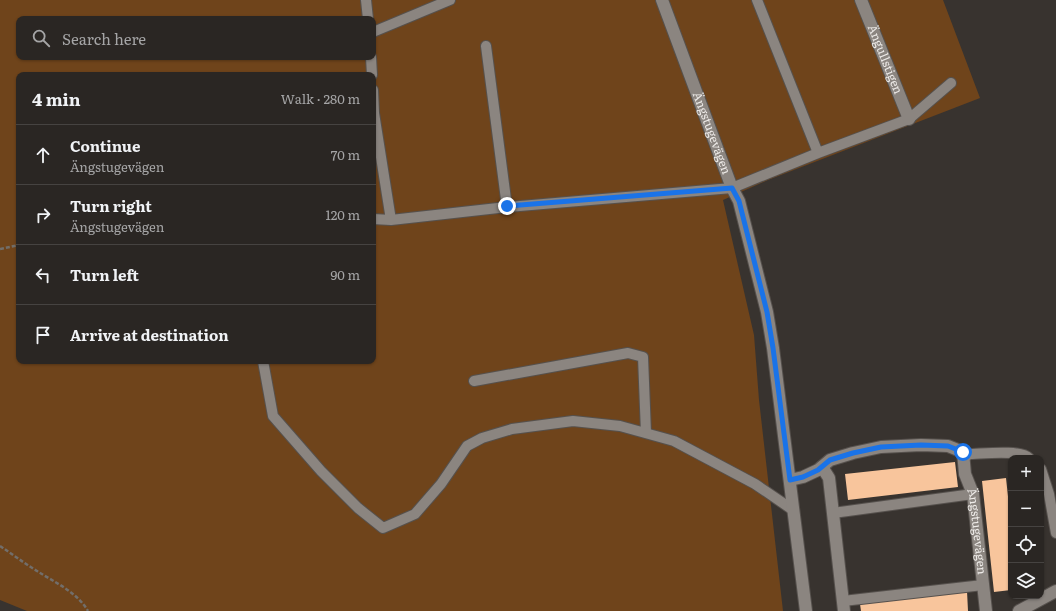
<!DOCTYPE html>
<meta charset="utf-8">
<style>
:root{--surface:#2a2623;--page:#363230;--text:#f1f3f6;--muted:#a5a5a6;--line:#464341}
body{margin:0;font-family:Literata,serif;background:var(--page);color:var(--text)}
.controls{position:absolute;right:12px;bottom:12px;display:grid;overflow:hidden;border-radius:8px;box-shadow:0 1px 3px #0004}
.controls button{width:36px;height:36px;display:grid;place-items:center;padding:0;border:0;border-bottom:1px solid var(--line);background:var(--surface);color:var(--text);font:20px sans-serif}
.stop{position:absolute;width:12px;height:12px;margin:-9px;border:3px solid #1a73e8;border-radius:50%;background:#fff}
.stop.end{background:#1a73e8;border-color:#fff;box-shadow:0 1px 4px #0008}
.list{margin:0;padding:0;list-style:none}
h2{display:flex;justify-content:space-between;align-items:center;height:52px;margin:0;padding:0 16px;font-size:17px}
h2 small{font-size:13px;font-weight:400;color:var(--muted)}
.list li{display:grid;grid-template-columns:26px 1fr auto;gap:12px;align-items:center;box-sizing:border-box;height:60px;padding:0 16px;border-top:1px solid var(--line)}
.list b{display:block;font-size:15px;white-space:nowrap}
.list p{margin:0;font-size:13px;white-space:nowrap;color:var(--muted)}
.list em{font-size:13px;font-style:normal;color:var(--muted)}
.icon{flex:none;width:22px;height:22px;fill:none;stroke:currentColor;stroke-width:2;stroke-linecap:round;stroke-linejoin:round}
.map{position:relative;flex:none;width:1056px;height:611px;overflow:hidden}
.search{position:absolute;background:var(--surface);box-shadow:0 1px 3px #0004;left:16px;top:16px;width:360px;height:44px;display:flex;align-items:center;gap:10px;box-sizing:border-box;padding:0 14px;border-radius:8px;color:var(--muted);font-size:15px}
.panel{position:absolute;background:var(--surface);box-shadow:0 1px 3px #0004;left:16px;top:72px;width:360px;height:292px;border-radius:8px}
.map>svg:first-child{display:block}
.green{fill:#6f441b;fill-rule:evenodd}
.building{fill:#f8c59c}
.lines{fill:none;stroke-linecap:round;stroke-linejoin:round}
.lane-casing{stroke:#56514d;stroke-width:12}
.street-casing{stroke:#56514d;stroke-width:14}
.path{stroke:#726e6a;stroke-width:2.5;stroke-dasharray:4 2;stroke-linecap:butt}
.lane{stroke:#8b8580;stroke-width:10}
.street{stroke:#8b8580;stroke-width:12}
.route{stroke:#1a73e8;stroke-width:5}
.labels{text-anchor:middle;stroke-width:4;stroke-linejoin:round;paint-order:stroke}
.street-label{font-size:12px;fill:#eeebe8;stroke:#1e1b19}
</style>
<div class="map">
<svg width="1056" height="611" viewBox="0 0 1056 611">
<rect width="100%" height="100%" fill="#38332f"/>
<path class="green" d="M0 0H943L980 98 768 180 723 200 754 335 759 400 783 611H27L0 600ZM19 19H373V57H19ZM19 75H373V361H19Z"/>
<path class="building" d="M955 462 958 487 848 500 845 474Z
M1006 478 1011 524V590L994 592 982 481Z
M967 591 968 611H861L860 604Z"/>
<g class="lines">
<g class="lane-casing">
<path id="lane" d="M366 0 368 19
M757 0 818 153
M373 32 450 0
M486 46 507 207
M371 57 372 75
M373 90 374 113 391 220
M373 219 391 220 507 207 732 188 818 153 909 119 951 83
M263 361 273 416 321 471 358 508 383 528 415 514 441 484 467 446 482 438 512 429 573 421 620 426 674 441 755 484 793 510
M474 381 628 353 643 357 646 433
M968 454C981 454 1020 449 1029 458
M1041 469 1049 494 1056 533
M833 513 973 494
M843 601 983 585"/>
</g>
<g class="street-casing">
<g id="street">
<path id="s1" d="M662 0 732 188 739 201 767 312 773 348 806 611"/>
<path id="s2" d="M861 0 909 119"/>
<path id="s3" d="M963 452 965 474 973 494 986 611"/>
<path d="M822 467 829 478 844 611"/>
<path d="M790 480 803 477 818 470 830 460 853 453 881 447 921 445 948 446 968 454"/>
<path d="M1019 611 1056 591"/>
</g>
</g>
<path class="path" d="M0 249 19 245
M0 546C12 554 24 563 37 571 54 582 77 592 88 611"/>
<use href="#lane" class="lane"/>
<use href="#street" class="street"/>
</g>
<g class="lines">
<path class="route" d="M507 206 732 188 739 201 767 312 773 348 790 480 803 477 818 470 830 460 853 453 881 447 921 445 948 446 963 452"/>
</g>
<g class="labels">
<g class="street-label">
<text dy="4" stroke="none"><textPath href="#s2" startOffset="64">Ängullstigen</textPath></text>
<text dy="4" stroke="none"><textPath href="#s1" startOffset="142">Ängstugevägen</textPath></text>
<text dy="4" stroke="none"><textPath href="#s3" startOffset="81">Ängstugevägen</textPath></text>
</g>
</g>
</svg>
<div class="controls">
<button>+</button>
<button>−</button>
<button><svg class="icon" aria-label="locate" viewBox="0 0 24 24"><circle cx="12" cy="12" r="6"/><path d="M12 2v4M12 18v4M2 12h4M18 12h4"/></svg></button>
<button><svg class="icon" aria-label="layers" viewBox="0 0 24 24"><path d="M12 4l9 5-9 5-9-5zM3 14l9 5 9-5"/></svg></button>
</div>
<div class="stop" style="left:963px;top:452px"></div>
<div class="stop end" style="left:507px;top:206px"></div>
<div class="search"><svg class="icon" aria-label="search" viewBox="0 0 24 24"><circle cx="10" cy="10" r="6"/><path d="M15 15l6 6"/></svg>Search here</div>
<section class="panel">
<h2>4 min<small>Walk · 280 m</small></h2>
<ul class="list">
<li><svg class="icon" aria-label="ahead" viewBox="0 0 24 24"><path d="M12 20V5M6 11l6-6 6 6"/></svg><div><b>Continue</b><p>Ängstugevägen</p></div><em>70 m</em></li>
<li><svg class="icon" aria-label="right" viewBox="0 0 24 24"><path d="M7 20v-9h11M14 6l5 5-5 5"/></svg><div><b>Turn right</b><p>Ängstugevägen</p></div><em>120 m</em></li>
<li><svg class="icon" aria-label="left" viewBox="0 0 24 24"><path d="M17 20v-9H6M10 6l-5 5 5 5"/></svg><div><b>Turn left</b></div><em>90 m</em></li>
<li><svg class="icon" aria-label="arrive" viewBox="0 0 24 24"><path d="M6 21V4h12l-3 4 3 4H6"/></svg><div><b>Arrive at destination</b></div></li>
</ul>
</section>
</div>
